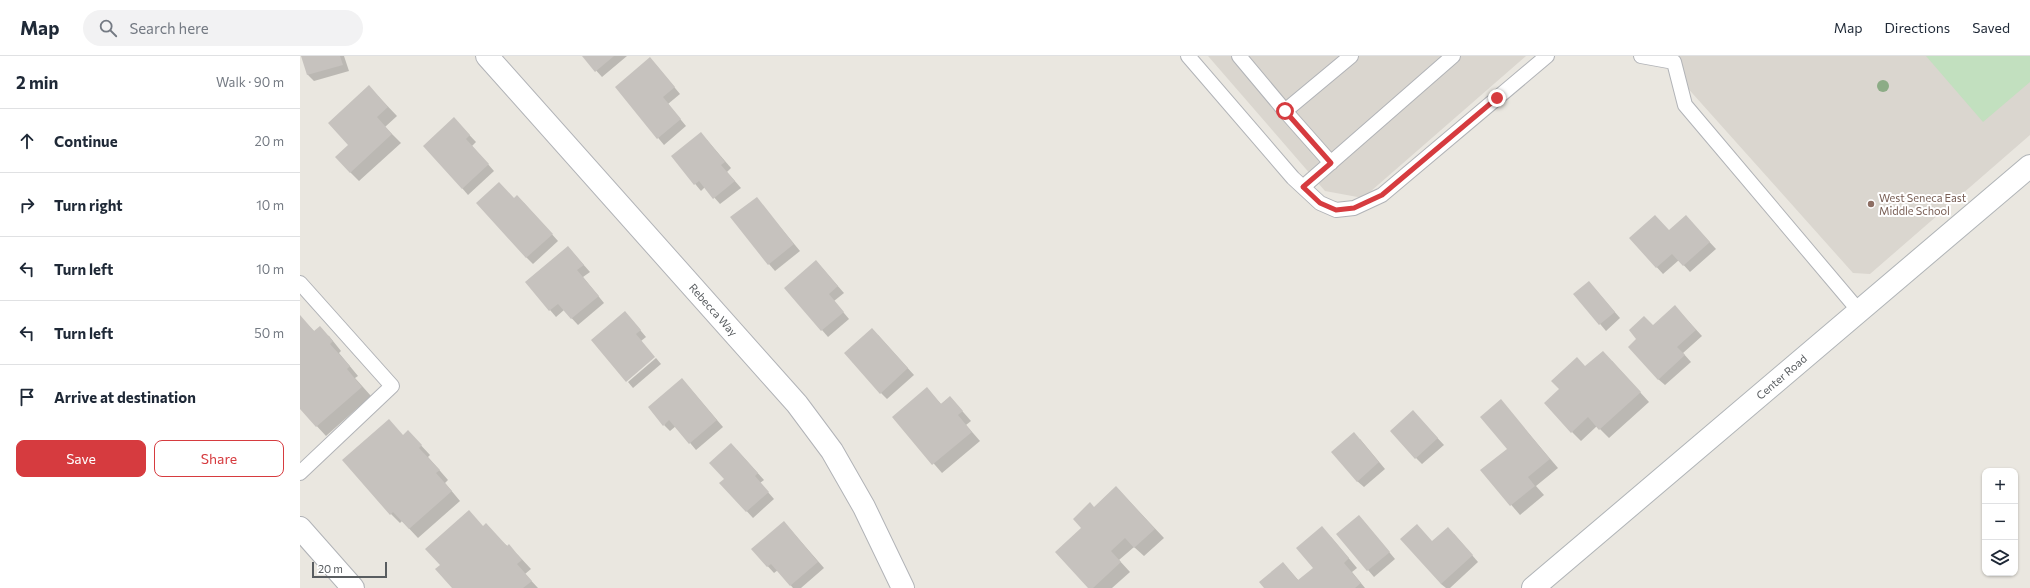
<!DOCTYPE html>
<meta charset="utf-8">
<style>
:root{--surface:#fff;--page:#f2f2f3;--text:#1f2937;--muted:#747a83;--line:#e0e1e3;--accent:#d63b3f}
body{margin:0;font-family:Commissioner,sans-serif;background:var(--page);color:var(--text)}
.controls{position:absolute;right:12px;bottom:12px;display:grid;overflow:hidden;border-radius:8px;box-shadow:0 1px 3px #0004}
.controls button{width:36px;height:36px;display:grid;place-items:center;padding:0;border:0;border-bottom:1px solid var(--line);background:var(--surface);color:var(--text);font:20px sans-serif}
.scale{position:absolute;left:12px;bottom:10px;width:75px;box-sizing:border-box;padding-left:4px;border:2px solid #595d60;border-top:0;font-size:11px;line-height:14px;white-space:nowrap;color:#595d60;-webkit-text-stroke:3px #fff;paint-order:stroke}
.stop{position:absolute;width:12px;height:12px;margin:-9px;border:3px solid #d63b3f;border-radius:50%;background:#fff}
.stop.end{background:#d63b3f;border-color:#fff;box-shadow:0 1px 4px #0008}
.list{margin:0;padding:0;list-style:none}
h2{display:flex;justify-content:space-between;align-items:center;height:52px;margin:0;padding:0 16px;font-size:17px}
h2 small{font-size:13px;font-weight:400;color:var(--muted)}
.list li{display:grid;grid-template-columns:26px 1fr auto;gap:12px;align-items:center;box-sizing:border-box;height:64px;padding:0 16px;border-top:1px solid var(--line)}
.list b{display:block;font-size:15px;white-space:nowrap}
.list em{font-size:13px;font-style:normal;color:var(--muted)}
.actions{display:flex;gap:8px;padding:12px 16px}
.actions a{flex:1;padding:9px 0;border:1px solid var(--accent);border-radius:8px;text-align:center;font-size:14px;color:var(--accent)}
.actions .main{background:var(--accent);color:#fff}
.icon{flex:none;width:22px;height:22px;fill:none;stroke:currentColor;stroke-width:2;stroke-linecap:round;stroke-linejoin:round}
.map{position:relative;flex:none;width:1730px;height:532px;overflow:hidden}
header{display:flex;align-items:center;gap:24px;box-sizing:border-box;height:56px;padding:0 20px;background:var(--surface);border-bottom:1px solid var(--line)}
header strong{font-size:19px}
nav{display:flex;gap:22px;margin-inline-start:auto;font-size:14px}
.search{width:280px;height:36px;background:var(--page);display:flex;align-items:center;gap:10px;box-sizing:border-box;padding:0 14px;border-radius:22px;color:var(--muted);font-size:15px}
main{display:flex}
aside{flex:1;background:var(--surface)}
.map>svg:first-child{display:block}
.education{fill:#dad6cf}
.green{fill:#c2e0bf}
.shadow{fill:#0003}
.building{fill:#c6c2be}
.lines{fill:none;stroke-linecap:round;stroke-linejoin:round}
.service-casing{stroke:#b1b3b7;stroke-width:16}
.minor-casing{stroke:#b1b3b7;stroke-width:24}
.secondary-casing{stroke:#b0b4b7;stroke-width:24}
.service{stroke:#fff;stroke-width:14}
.minor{stroke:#fff;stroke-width:22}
.secondary{stroke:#fff;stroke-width:22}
.tree{fill:#8cac86}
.route{stroke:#d63b3f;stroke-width:5}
.education-dot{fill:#8d6e63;stroke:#fff;stroke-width:1.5}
.labels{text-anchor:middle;stroke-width:4;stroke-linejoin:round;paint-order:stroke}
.education-label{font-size:11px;fill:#785e54;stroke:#fff;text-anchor:start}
.street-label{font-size:11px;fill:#595d60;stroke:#fff}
</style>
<header>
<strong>Map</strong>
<div class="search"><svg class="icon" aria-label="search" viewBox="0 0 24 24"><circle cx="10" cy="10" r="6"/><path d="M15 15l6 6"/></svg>Search here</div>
<nav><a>Map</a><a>Directions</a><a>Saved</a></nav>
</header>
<main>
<aside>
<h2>2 min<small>Walk · 90 m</small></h2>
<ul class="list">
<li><svg class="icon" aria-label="ahead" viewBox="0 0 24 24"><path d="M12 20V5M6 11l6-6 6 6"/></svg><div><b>Continue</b></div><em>20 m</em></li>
<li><svg class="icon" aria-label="right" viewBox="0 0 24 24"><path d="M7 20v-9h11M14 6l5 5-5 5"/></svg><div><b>Turn right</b></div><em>10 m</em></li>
<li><svg class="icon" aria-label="left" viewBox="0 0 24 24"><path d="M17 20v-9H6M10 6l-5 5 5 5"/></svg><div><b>Turn left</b></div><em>10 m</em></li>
<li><svg class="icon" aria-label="left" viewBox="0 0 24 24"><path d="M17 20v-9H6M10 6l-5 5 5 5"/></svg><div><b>Turn left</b></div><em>50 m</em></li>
<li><svg class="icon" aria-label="arrive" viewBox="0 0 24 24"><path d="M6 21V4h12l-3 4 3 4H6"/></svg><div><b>Arrive at destination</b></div></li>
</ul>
<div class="actions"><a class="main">Save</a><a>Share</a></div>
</aside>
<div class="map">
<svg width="1730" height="532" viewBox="0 0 1730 532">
<rect width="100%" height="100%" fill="#eae7e0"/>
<path class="education" d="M908 0H1226L1063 142 1025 135Z
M1359 0H1730V79L1570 218 1553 217Z"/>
<path class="green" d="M1626 0H1730V26L1683 66Z"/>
<path class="shadow" d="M2 0H44L49 15 14 25 8 19Z
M283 0H327L302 21Z
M356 9 380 38 368 48 386 70 364 89 316 31Z
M78 40 97 60 85 71 101 87 59 125 50 116 49 89Z
M160 69 176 86 172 90 194 115 168 139 162 132Z
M407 84 431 112 427 116 441 132 420 148 405 131 401 135 372 100Z
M456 142 500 195 475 215 469 208Z
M214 143 224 147 258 185 233 208 226 201Z
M1392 167 1416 193 1390 216 1379 204 1363 218 1330 182 1369 175Z
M268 191 290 216 283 221 304 247 278 269 264 254 256 261 226 226Z
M522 212 544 237 534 245 549 263 528 281 486 232Z
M1295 233 1320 262 1306 275 1275 238Z
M1381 257 1402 280 1383 297 1391 306 1365 329 1358 323Z
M0 261 15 276 29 280 41 295 39 297 58 320 55 322 71 340 26 380 0 352Z
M331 263 346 281 341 285 327 325Z
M578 279 614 319 587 343 581 337Z
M356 302 361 308 333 332 328 326Z
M1312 305 1349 346 1309 382 1297 370 1281 385 1272 376 1286 311Z
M388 330 423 371 396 394 376 370 370 375 364 369Z
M627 333 641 348 650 341 671 365 666 369 680 385 642 417 593 361Z
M1201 345 1258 412 1236 430 1244 439 1220 459 1182 415 1208 393Z
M1119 362 1144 389 1122 408 1116 402Z
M103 380 117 385 130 399 128 401 148 424 145 427 160 445 118 482 102 465 100 467 91 458 43 404Z
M1060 383 1085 413 1064 431 1057 425Z
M437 394 464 424 460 427 474 443 453 462 421 427 425 423Z
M816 431 864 482 844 500 834 491 819 504 830 516 812 532H790L783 472 794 452Z
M1065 467 1095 503 1074 521 1037 478Z
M183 470 218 499 231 513 225 518 238 532H153Z
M490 473 524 512 501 532H493L478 514 474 517 452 493Z
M1154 478 1178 506 1150 532H1146L1141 528 1132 486Z
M1031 481 1057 512 1052 516 1065 532H966L983 507 999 525 1014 512Z"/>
<path class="building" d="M1 0H40L43 9 7 19Z
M282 0H314L295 16Z
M350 1 375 31 363 41 381 63 357 83 315 31Z
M69 29 88 51 77 61 92 78 50 117 35 101 48 89 28 67Z
M154 61 170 79 166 83 189 108 162 133 123 90Z
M401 76 425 106 421 109 435 125 413 143 399 125 394 129 371 100Z
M199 126 214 142 217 139 253 178 226 202 176 147Z
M457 141 494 188 468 209 430 161Z
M1355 159 1369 174 1386 159 1410 186 1383 210 1372 198 1356 212 1329 182Z
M268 190 284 209 277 214 299 240 271 263 258 248 249 255 225 226Z
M516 204 538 230 529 238 544 256 521 275 484 232Z
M1289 225 1315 256 1299 269 1273 238Z
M1375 249 1396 274 1377 291 1385 299 1358 324 1328 291 1336 283 1329 274 1344 260 1353 269Z
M325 255 341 274 336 278 355 301 326 326 291 284Z
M0 259 14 275 20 270 33 285 30 288 50 310 47 313 62 331 16 371 0 353Z
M572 272 608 312 580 338 544 297Z
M1303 295 1341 336 1299 374 1288 361 1271 377 1244 347 1259 333 1251 325 1277 301 1285 310Z
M382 322 417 364 389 388 369 364 363 370 348 351Z
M627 331 641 348 650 340 663 355 658 359 672 376 632 409 592 361Z
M1201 343 1250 403 1228 421 1235 430 1210 450 1180 414 1207 393 1180 361Z
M1113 354 1138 382 1115 403 1090 375Z
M89 363 103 379 108 374 122 389 119 392 140 414 136 417 152 435 109 473 93 456 90 459 42 404Z
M1054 376 1079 406 1057 426 1031 396Z
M431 387 458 417 455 420 469 436 446 456 419 427 424 423 409 407Z
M816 430 855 473 834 492 825 482 811 495 821 506 793 532H788L755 496 781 472 773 463 790 446 794 451Z
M169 454 183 470 186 467 207 490 209 488 222 504 217 508 232 525 223 532H152L135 513 140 509 125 493Z
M1059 459 1090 496 1067 515 1036 478Z
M484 465 518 506 490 530 471 508 467 511 451 493Z
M1117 468 1132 485 1148 471 1173 499 1141 528 1100 483Z
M1022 470 1049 502 1044 507 1061 527 1055 532H964L959 526 983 506 998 524 1013 512 996 492Z"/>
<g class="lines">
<g class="service-casing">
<path id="service" d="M888 0 993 122 1020 147 1036 154 1054 152 1082 139 1247 0
M939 0 985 55
M1341 0 1374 6
M1374 6 1385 49 1559 255
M1031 107 985 55 1051 0
M1003 131 1153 0
M0 227 92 330 0 417"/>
</g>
<g class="minor-casing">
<g id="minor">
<path id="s1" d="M187 0 497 348 532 395 564 451 603 532"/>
<path d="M0 472 53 532"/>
</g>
</g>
<g class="secondary-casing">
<g id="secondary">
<path id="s2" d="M1233 532 1730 110"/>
</g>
</g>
<use href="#service" class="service"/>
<use href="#minor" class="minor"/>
<use href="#secondary" class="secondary"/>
</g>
<circle class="tree" cx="1583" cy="30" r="6"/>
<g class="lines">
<path class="route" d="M985 55 1031 107 1003 131 1020 147 1036 154 1054 152 1082 139 1197 42"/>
</g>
<circle class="education-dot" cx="1571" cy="148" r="4"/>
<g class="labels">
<g class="education-label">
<text x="1579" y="146">West Seneca East<tspan x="1579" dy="13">Middle School</tspan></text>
</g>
<g class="street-label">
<text dy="4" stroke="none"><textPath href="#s1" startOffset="340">Rebecca Way</textPath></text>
<text dy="4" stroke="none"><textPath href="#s2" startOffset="326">Center Road</textPath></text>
</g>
</g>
</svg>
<div class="controls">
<button>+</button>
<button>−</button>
<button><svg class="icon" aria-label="layers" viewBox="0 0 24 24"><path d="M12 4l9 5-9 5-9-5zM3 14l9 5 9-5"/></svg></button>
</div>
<div class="scale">20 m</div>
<div class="stop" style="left:985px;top:55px"></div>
<div class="stop end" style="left:1197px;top:42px"></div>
</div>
</main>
